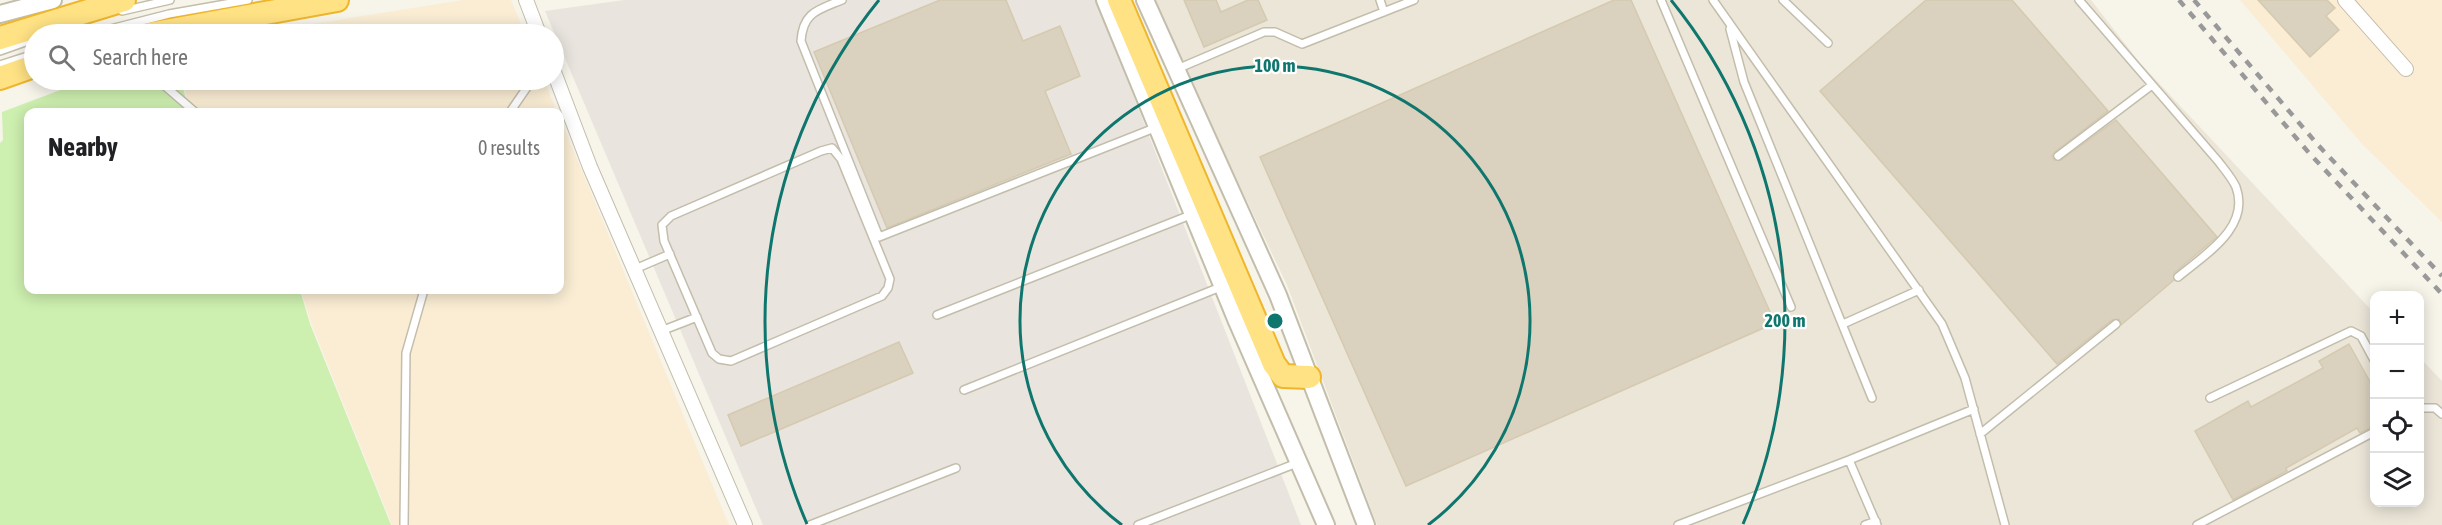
<!DOCTYPE html>
<meta charset="utf-8">
<style>
:root{--surface:#fff;--page:#f2f2f2;--text:#202124;--muted:#757577;--line:#e0e0e0}
body{margin:0;font-family:"Asap Condensed",sans-serif;background:var(--page);color:var(--text)}
.controls{position:absolute;right:18px;bottom:18px;display:grid;overflow:hidden;border-radius:12px;box-shadow:0 3px 15px #0003}
.controls button{width:54px;height:54px;display:grid;place-items:center;padding:0;border:0;border-bottom:2px solid var(--line);background:var(--surface);color:var(--text);font:30px sans-serif}
.list{margin:0;padding:0;list-style:none}
h2{display:flex;justify-content:space-between;align-items:center;height:78px;margin:0;padding:0 24px;font-size:26px}
h2 small{font-size:20px;font-weight:400;color:var(--muted)}
.icon{flex:none;width:33px;height:33px;fill:none;stroke:currentColor;stroke-width:2;stroke-linecap:round;stroke-linejoin:round}
.map{position:relative;flex:none;width:2442px;height:525px;overflow:hidden}
.search{position:absolute;background:var(--surface);box-shadow:0 3px 15px #0003;left:24px;top:24px;width:540px;height:66px;display:flex;align-items:center;gap:15px;box-sizing:border-box;padding:0 21px;border-radius:33px;color:var(--muted);font-size:22px}
.panel{position:absolute;background:var(--surface);box-shadow:0 3px 15px #0003;left:24px;top:108px;width:540px;height:186px;border-radius:12px}
.map>svg:first-child{display:block}
.residential{fill:#ebe6d8}
.commercial{fill:#faedd4}
.industrial{fill:#e9e5de}
.green{fill:#cdefaf}
.building{fill:#dad1be;stroke:#d5cab0;stroke-width:1.5}
.lines{fill:none;stroke-linecap:round;stroke-linejoin:round}
.service-casing{stroke:#c3bdab;stroke-width:10}
.minor-casing{stroke:#c3bdab;stroke-width:16}
.tertiary-casing{stroke:#c3bdab;stroke-width:20}
.trunk-casing{stroke:#efb62c;stroke-width:26}
.service{stroke:#fff;stroke-width:7}
.minor{stroke:#fff;stroke-width:14}
.tertiary{stroke:#fff;stroke-width:16}
.trunk{stroke:#ffe284;stroke-width:22}
.rail{stroke:#999;stroke-width:4.5;stroke-dasharray:8 8;stroke-linecap:butt}
.ring{fill:none;stroke:#0f766e;stroke-width:3}
.centre{fill:#0f766e;stroke:#fff;stroke-width:3}
.ring-label{font-size:18px;text-anchor:middle;font-weight:bold;fill:#0f766e;stroke:#fff;stroke-width:4.5;stroke-linejoin:round;paint-order:stroke}
</style>
<div class="map">
<svg width="2442" height="525" viewBox="0 0 2442 525">
<rect width="100%" height="100%" fill="#f7f4ea"/>
<path class="residential" d="M1151 0H2091L2140 63 2374 313V502H2420V358L2442 381V525H1377L1287 285Z"/>
<path class="commercial" d="M463 0H511L525 34H250Z
M2240 0H2442V222L2362 144Z
M183 80H544L557 112H190Z
M560 118 729 525H392L311 323 301 290H560Z"/>
<path class="industrial" d="M624 0H1096L1301 525H763L545 11Z"/>
<path class="green" d="M87 80H181L189 112H28V290H300L310 324 391 525H0V143L3 140 2 112Z"/>
<path class="building" d="M940 0H1006L1023 41 1060 26 1080 76 1045 91 1071 154 887 228 814 52Z
M1184 0H1216L1221 12 1248 0H1258L1267 20 1204 47Z
M1614 0H1631L1775 323 1406 486 1260 157Z
M1926 0H2012L2108 111 2055 152 2052 156 2054 160H2061L2116 120 2217 237 2174 273V280L2121 325 2119 319 2112 320 2057 364 1820 91Z
M2258 0H2327L2335 8 2326 16 2339 30 2310 57Z
M899 342 913 373 741 446 728 415Z
M2349 344 2374 389V426L2360 433 2357 428 2286 468 2287 471 2233 500 2195 431 2248 401 2251 407 2323 368 2319 361Z"/>
<g class="lines">
<g class="service-casing">
<path id="service" d="M842 0C818 10 803 12 801 41L879 237 1157 127
M1380 0 1384 12
M1661 0 1791 307
M1713 0 1942 324 1965 378 2005 525
M1783 0 1828 43
M2079 0 2218 161C2224 169 2232 178 2236 187 2251 228 2204 255 2178 277
M122 11 170 0
M1730 29 1744 82 1872 398
M91 34 169 14 248 0
M0 51 34 39
M0 65 34 54
M1177 69 1264 32H1275L1302 44 1414 0
M158 80 195 112
M510 112 532 80
M832 148 841 159 890 279 888 288 882 296 731 361 719 359 712 353 664 241 662 225 671 216 821 151Z
M2058 156 2152 85
M635 269 670 254
M937 315 1193 214
M1843 324 1919 290
M661 331 697 317
M964 390 1223 286
M2210 398 2351 331 2361 336 2374 360
M2420 408H2435L2442 414
M1980 434 2116 324
M1849 460 1877 525
M404 525 406 353 424 290
M810 525 956 468
M1138 525 1297 463
M1678 525 1849 460 1974 409
M1865 525 1876 521
M2197 525 2374 432"/>
</g>
<g class="minor-casing">
<path id="minor" d="M526 0 539 34
M2345 0 2406 69
M554 72 590 167 745 525"/>
</g>
<g class="tertiary-casing">
<path id="tertiary" d="M1105 0 1236 319 1326 525
M1145 0 1278 295 1366 525
M0 14 53 0"/>
</g>
<g class="trunk-casing">
<path id="trunk" d="M1119 0 1274 364 1283 376 1309 377
M149 34 337 0
M0 38 124 0
M0 78 34 66"/>
</g>
<use href="#service" class="service"/>
<use href="#minor" class="minor"/>
<use href="#tertiary" class="tertiary"/>
<use href="#trunk" class="trunk"/>
<path class="rail" d="M2179 0 2309 153 2442 294
M2194 0 2318 145 2442 276"/>
</g>
<g class="ring">
<path d="M1122 525A255 255 0 1 1 1428 525"/>
<path d="M807 524A510 510 0 0 1 879 0M1671 0A510 510 0 0 1 1743 524"/>
</g>
<circle cx="1275" cy="321" r="9" class="centre"/>
<g class="ring-label">
<text x="1275" y="72">100 m</text>
<text x="1785" y="327">200 m</text>
</g>
</svg>
<div class="controls">
<button>+</button>
<button>−</button>
<button><svg class="icon" aria-label="locate" viewBox="0 0 24 24"><circle cx="12" cy="12" r="6"/><path d="M12 2v4M12 18v4M2 12h4M18 12h4"/></svg></button>
<button><svg class="icon" aria-label="layers" viewBox="0 0 24 24"><path d="M12 4l9 5-9 5-9-5zM3 14l9 5 9-5"/></svg></button>
</div>
<div class="search"><svg class="icon" aria-label="search" viewBox="0 0 24 24"><circle cx="10" cy="10" r="6"/><path d="M15 15l6 6"/></svg>Search here</div>
<section class="panel">
<h2>Nearby<small>0 results</small></h2>
<ul class="list">
</ul>
</section>
</div>
